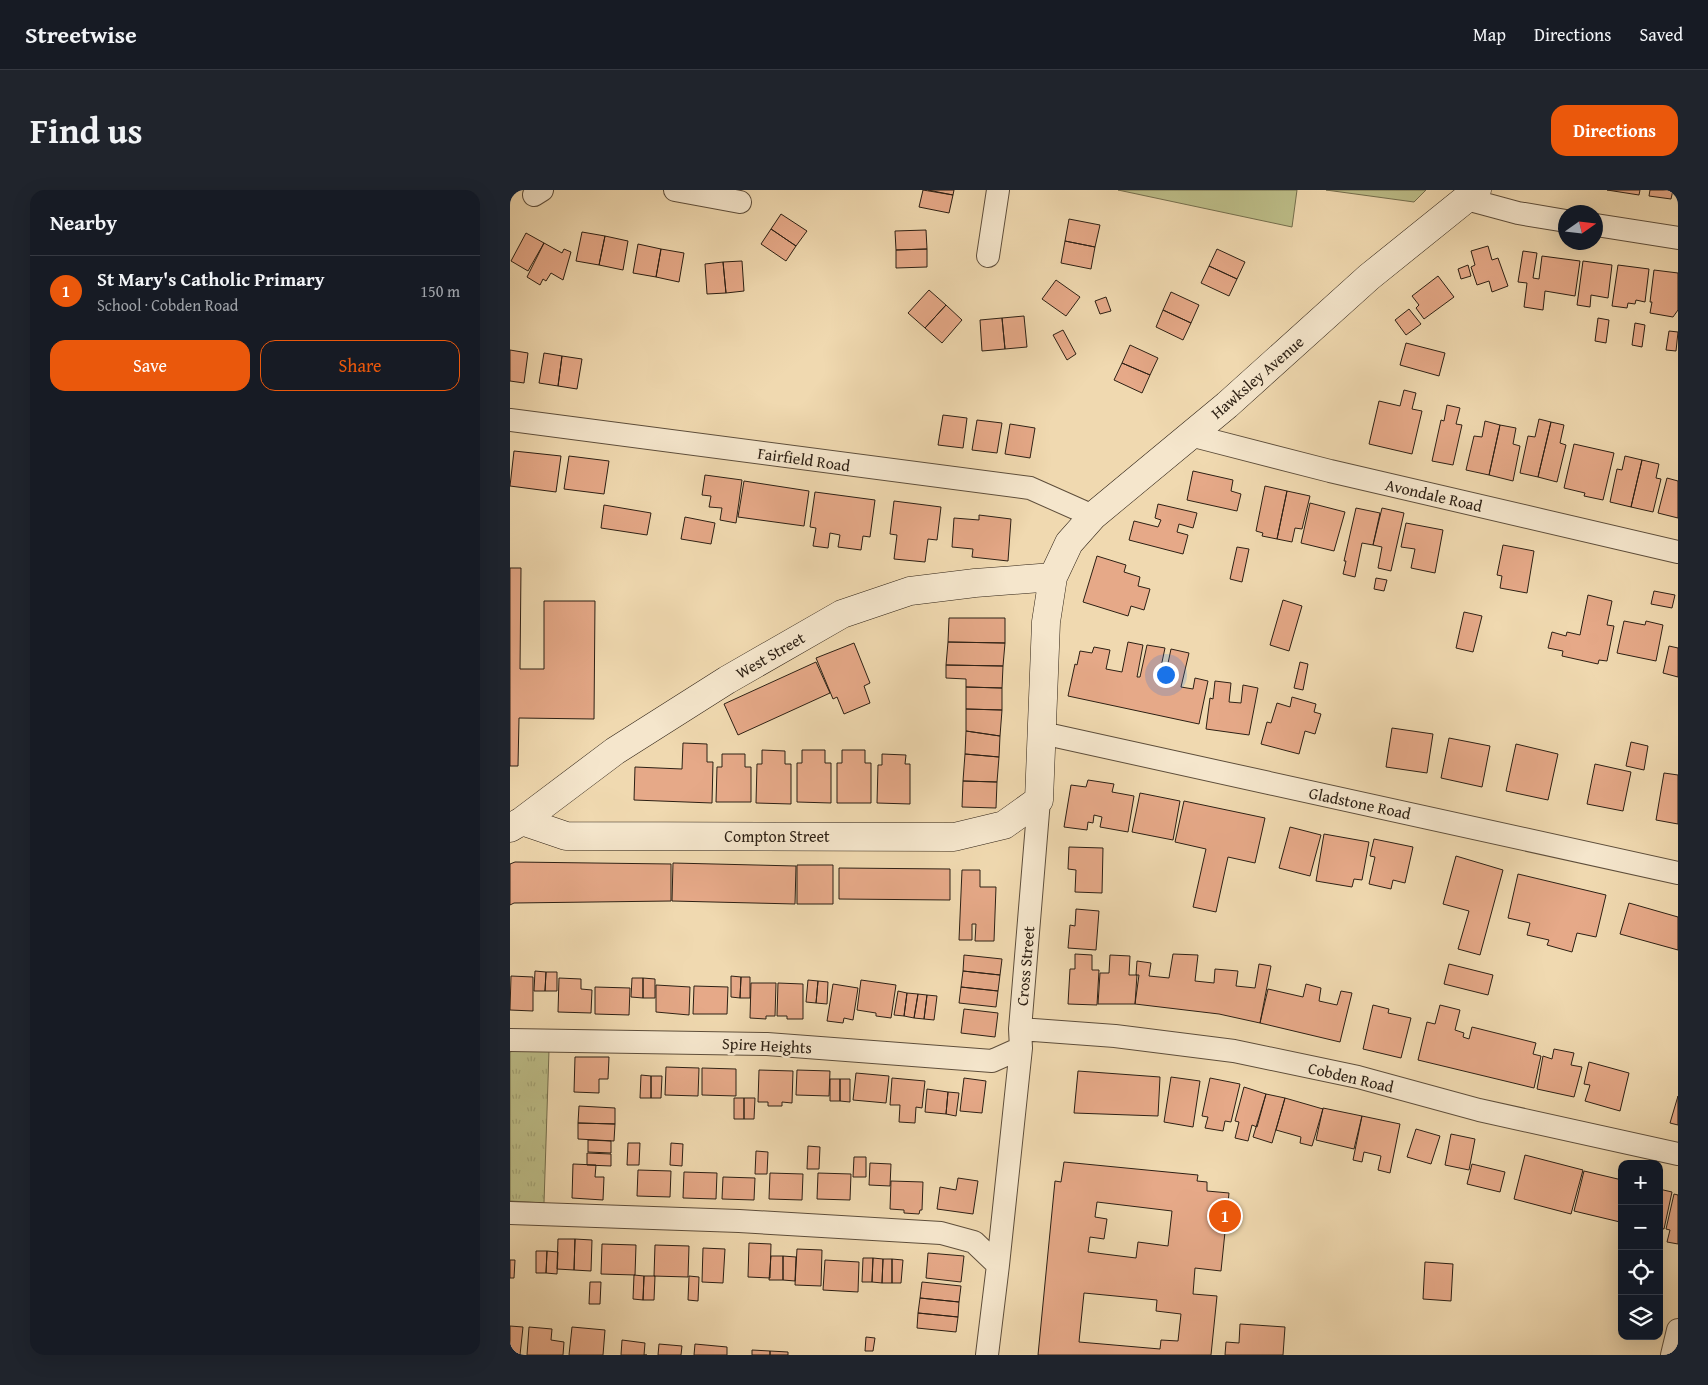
<!DOCTYPE html>
<meta charset="utf-8">
<style>
:root{--surface:#171b24;--page:#20242c;--text:#f1f3f6;--muted:#9ea1a6;--line:#363941;--accent:#ea580c}
body{margin:0;font-family:"Gentium Book Plus",serif;background:var(--page);color:var(--text)}
.controls{position:absolute;right:15px;bottom:15px;display:grid;overflow:hidden;border-radius:10px;box-shadow:0 5px 20px #0002}
.controls button{width:45px;height:45px;display:grid;place-items:center;padding:0;border:0;border-bottom:1px solid var(--line);background:var(--surface);color:var(--text);font:25px sans-serif}
.compass{position:absolute;left:1048px;top:15px;width:45px;height:45px;border-radius:50%;background:var(--surface);box-shadow:0 5px 20px #0002;rotate:76deg}
.you{position:absolute;left:655px;top:484px;width:18px;height:18px;margin:-12px;border:4px solid #fff;border-radius:50%;background:#1a73e8;box-shadow:0 0 0 8px #1a73e833}
.badge{display:grid;place-items:center;width:32px;height:32px;border-radius:50%;background:var(--accent);color:#fff;font-size:16px;font-weight:700}
.pin{position:absolute;translate:-50% -50%;border:2px solid #fff;box-shadow:0 1px 5px #0006}
.list{margin:0;padding:0;list-style:none}
h2{display:flex;justify-content:space-between;align-items:center;height:65px;margin:0;padding:0 20px;font-size:21px}
h2 small{font-size:16px;font-weight:400;color:var(--muted)}
.list li{display:grid;grid-template-columns:32px 1fr auto;gap:15px;align-items:center;box-sizing:border-box;height:70px;padding:0 20px;border-top:1px solid var(--line)}
.list b{display:block;font-size:19px;white-space:nowrap}
.list p{margin:0;font-size:16px;white-space:nowrap;color:var(--muted)}
.list em{font-size:16px;font-style:normal;color:var(--muted)}
.actions{display:flex;gap:10px;padding:15px 20px}
.actions a{flex:1;padding:11px 0;border:1px solid var(--accent);border-radius:15px;text-align:center;font-size:18px;color:var(--accent)}
.actions .main{background:var(--accent);color:#fff}
.icon{flex:none;width:28px;height:28px;fill:none;stroke:currentColor;stroke-width:2;stroke-linecap:round;stroke-linejoin:round}
.map{position:relative;flex:none;width:1168px;height:1165px;overflow:hidden;border-radius:15px}
header{display:flex;align-items:center;gap:30px;box-sizing:border-box;height:70px;padding:0 25px;background:var(--surface);border-bottom:1px solid var(--line)}
header strong{font-size:24px}
nav{display:flex;gap:28px;margin-inline-start:auto;font-size:18px}
.intro{display:flex;align-items:center;justify-content:space-between;box-sizing:border-box;height:120px;padding:0 30px}
h1{margin:0;font-size:35px}
.button{padding:12px 22px;border-radius:15px;background:var(--accent);color:#fff;font-size:18px;font-weight:700}
main{display:flex;gap:30px;padding:0 30px}
aside{flex:1;background:var(--surface);border-radius:15px;box-shadow:0 5px 20px #0002}
.map>svg:first-child{display:block}
.grass{fill:url(#grass-tufts);stroke:#756f4e}
.pitch{fill:#bdbe89;stroke:#756f4e}
.building{fill:#e6a988;stroke:#2d2014;fill-rule:evenodd}
.lines{fill:none;stroke-linecap:round;stroke-linejoin:round}
.street-casing{stroke:#5e4e3b;stroke-width:24}
.secondary-casing{stroke:#2d2014;stroke-width:29}
.street{stroke:#f5e6cc;stroke-width:22}
.secondary{stroke:#f5e6cc;stroke-width:28}
.labels{text-anchor:middle;stroke-width:5;stroke-linejoin:round;paint-order:stroke}
.street-label{font-size:16px;fill:#2d2014;stroke:#f5e6cc}
</style>
<header>
<strong>Streetwise</strong>
<nav><a>Map</a><a>Directions</a><a>Saved</a></nav>
</header>
<div class="intro"><h1>Find us</h1><a class="button">Directions</a></div>
<main>
<aside>
<h2>Nearby<small></small></h2>
<ul class="list">
<li><span class="badge">1</span><div><b>St Mary's Catholic Primary</b><p>School · Cobden Road</p></div><em>150 m</em></li>
</ul>
<div class="actions"><a class="main">Save</a><a>Share</a></div>
</aside>
<div class="map">
<svg width="1168" height="1165" viewBox="0 0 1168 1165">
<defs>
<pattern id="grass-tufts" width="24" height="20" patternUnits="userSpaceOnUse" patternTransform="scale(1.25)"><rect width="24" height="20" fill="#bdbe89"/><path d="M3 7l-1-3M5 7V3M7 7l1-3M15 17l-1-3M17 17v-4M19 17l1-3" fill="none" stroke="#a3a375"/></pattern>
</defs>
<rect width="100%" height="100%" fill="#f0d9b0"/>
<filter id="stains"><feTurbulence type="fractalNoise" baseFrequency=".004" numOctaves="4"/><feColorMatrix values="0 0 0 0 .2 0 0 0 0 .09 0 0 0 0 .02 0 0 0 .5 -.17"/></filter>
<radialGradient id="worn" r=".72"><stop offset=".6" stop-color="#630" stop-opacity="0"/><stop offset="1" stop-color="#630" stop-opacity=".3"/></radialGradient>
<path class="grass" d="M8 860H39L34 1013 0 1011V862Z"/>
<path class="pitch" d="M608 0H787L782 37Z
M816 0H916L904 12Z"/>
<path class="building" d="M413 0 443 5 439 23 409 17Z
M418 0H444L443 5Z
M1097 0H1130L1129 5Z
M1140 0H1163L1161 9 1139 6Z
M271 24 297 41 286 56 261 39Z
M559 29 590 35 585 57 555 51Z
M261 39 286 56 276 71 251 54Z
M416 40 417 59 386 60 385 41Z
M72 42 95 46 89 75 66 71Z
M16 43 34 53 18 81 1 71Z
M95 46 118 51 113 80 89 75Z
M555 51 585 57 581 79 551 73Z
M34 53 52 63 54 59 61 62 53 90 41 83 36 91 33 89 30 95 17 87Z
M128 54 151 59 146 87 123 83Z
M978 56 982 70 988 68 998 96 982 102 979 91 967 95 961 77 965 75 961 61Z
M151 59 174 63 169 92 146 87Z
M417 59V77L386 78V60Z
M707 59 735 72 727 89 699 76Z
M1013 61 1027 63 1023 88 1029 89 1032 66 1070 71 1065 106 1035 101 1033 120 1014 117 1017 93 1008 92Z
M232 71 234 101 216 103 213 72Z
M1073 71 1102 75 1098 108 1081 105 1080 117 1067 115Z
M213 72 216 103 197 104 195 74Z
M958 75 961 86 951 89 948 79Z
M1108 75 1139 79 1135 112 1126 110 1125 114 1118 113 1117 118 1102 116Z
M699 76 727 89 719 106 691 93Z
M1144 80 1168 83V120L1163 127 1140 123 1142 112H1140Z
M928 86 944 107 914 129 906 118 909 115 902 106Z
M546 90 570 107 556 126 532 109Z
M419 100 436 115 415 138 398 123Z
M661 102 689 115 681 133 653 120Z
M596 107 601 121 590 124 585 111Z
M436 115 452 130 432 153 415 138Z
M899 119 911 134 896 145 885 130Z
M653 120 681 133 673 150 646 137Z
M514 126 517 157 495 159 492 128Z
M492 128 495 159 472 161 470 130Z
M1088 128 1099 130 1096 153 1085 151Z
M1125 133 1135 135 1132 157 1122 155Z
M553 140 566 164 557 170 543 145Z
M1159 141 1168 142 1166 161 1156 160Z
M896 153 935 163 929 186 890 175Z
M620 155 648 168 640 185 612 173Z
M0 160 18 163 14 193 0 191Z
M34 163 52 166 48 196 29 193Z
M52 166 72 169 67 199 48 196Z
M612 173 640 185 632 203 604 190Z
M894 200 906 203 902 219 912 221 902 264 859 254 869 211 890 216Z
M937 215 950 218 946 234 952 235 943 275 922 271 931 230 934 231Z
M433 225 457 228 453 258 428 255Z
M1029 229 1041 232 1028 287 1010 283 1018 246 1025 247Z
M467 230 492 233 487 263 462 260Z
M975 231 990 235 979 285 956 280 964 246 972 247Z
M1041 232 1054 235 1050 253 1056 255 1047 292 1028 287Z
M500 234 525 238 520 268 495 264Z
M990 235 1006 238 1003 254 1010 256 1003 291 979 285Z
M1064 254 1104 263 1093 310 1074 306 1075 303 1054 298Z
M4 261 51 266 46 302 0 296Z
M59 266 99 271 94 304 54 299Z
M1115 266 1132 270 1121 317 1100 312 1107 279 1112 280Z
M1132 270 1149 274 1146 288 1151 289 1143 322 1121 317Z
M683 281 723 290 721 301 731 304 727 321 677 310Z
M195 285 232 290 226 333 210 330 212 318 199 317 201 306 192 305Z
M1157 288 1168 291V328L1148 323Z
M234 291 299 301 294 336 228 327Z
M755 296 777 301 767 349 752 346 753 343 746 341Z
M777 301 800 306 792 339 785 338 782 352 767 349Z
M305 302 365 310 360 347 353 346 351 360 328 357 330 345 320 343 318 358 303 356 306 338 300 337Z
M384 311 431 317 427 350 418 349 415 372 384 369 387 345 380 344Z
M800 313 835 322 824 361 791 353Z
M648 314 687 323 683 338 669 334 667 342 678 345 673 364 619 350 624 331 648 337 651 330 645 328Z
M94 315 141 323 137 345 91 338Z
M846 318 870 323 863 355 852 353 845 387 833 384 836 371H834Z
M872 318 894 323 881 381 868 378 872 357 863 355Z
M469 325 501 329 498 371 462 367 463 359 442 357 444 328 469 330Z
M175 327 205 333 201 354 171 349Z
M896 333 933 340 925 383 901 378 905 359 891 357Z
M993 355 1024 361 1017 403 990 398 992 386 987 385Z
M727 357 739 359 732 392 720 389Z
M587 366 616 375 614 382 630 387 628 396 640 399 634 420 621 416 618 426 573 412Z
M0 378H11L10 479H34V411H85L84 529 9 528 8 576H0Z
M866 388 877 390 874 401 864 399Z
M1144 401 1165 405 1162 418 1141 414Z
M1078 405 1102 411 1097 435 1104 436 1097 471 1089 470 1088 474 1052 466 1053 461 1038 458 1042 442 1056 446 1057 442 1070 445Z
M773 410 792 416 779 461 760 455Z
M954 422 972 426 963 462 946 458Z
M439 428H495V453L438 452Z
M1114 431 1135 435 1136 431 1153 435 1146 471 1107 463Z
M438 452 495 453 493 476 436 475Z
M618 452 633 455 627 487H630L637 455 655 458 648 491 654 492 661 459 679 463 671 497 683 499 685 488 698 491 689 534 558 506 565 474 567 475 570 461 582 463 584 457 600 460 596 479 612 482Z
M344 453 360 493 354 496 360 513 334 524 327 507 323 509 306 468Z
M1159 456 1168 458V487L1153 483Z
M306 472 320 503 228 545 214 514Z
M790 472 798 474 793 500 784 498Z
M436 475 493 476 492 498 456 497V489L436 488Z
M705 491 721 493 719 512 731 513 733 495 748 498 739 545 696 539 700 508 703 509Z
M456 497 492 498V520L456 519Z
M782 507 806 514 804 522 811 524 805 544 795 541 789 564 751 554 757 532 761 533 767 513 780 517Z
M456 519 492 520 490 546 456 541Z
M882 538 923 544 917 583 876 577Z
M456 541 490 546 489 567 455 564Z
M939 548 980 556 972 597 931 588Z
M1121 552 1138 556 1134 580 1116 576Z
M173 553 197 554V572H203L202 613 124 610 125 577 172 579Z
M1006 554 1048 564 1038 610 996 601Z
M252 560 275 561V574H281V614L246 613 247 574H252Z
M292 560H315V573H321V613L287 612V573H292Z
M332 560H355V573H361V613H327V573H332Z
M212 564H235V577H241V612H206L207 577H212Z
M372 564 396 565 395 574H400V614L367 613 368 575H372Z
M455 564 489 567 487 592 453 591Z
M1085 574 1121 582 1113 621 1077 614Z
M1154 583 1168 585V634L1146 630Z
M578 590 604 594 602 602 624 606 618 642 590 637 592 627 584 625 583 633 578 632 577 640 554 637 561 595 576 597Z
M453 591 487 592 486 618 452 617Z
M630 603 670 611 663 650 622 642Z
M674 611 755 628 745 673 718 667 706 722 683 717 696 659 665 652Z
M780 637 811 645 800 686 769 678Z
M814 644 859 652 852 690 844 689 842 697 806 691Z
M864 649 903 657 895 693 883 690 881 699 859 694 865 667 860 666Z
M559 657 593 658 592 703 565 702 566 680 558 679Z
M946 666 993 680 970 765 948 759 959 721 933 714Z
M5 672 161 674V711L4 713 0 715V674Z
M163 673 286 676 285 714 162 711Z
M287 675H323V714H287Z
M329 678 440 679V710L329 709Z
M452 680H470V697H486L484 751H465L466 734H462V750H449Z
M1008 684 1096 705 1086 747 1067 743 1062 762 1037 755 1039 750 1017 745 1020 733 998 728Z
M1119 713 1168 727V760L1110 744Z
M566 719 589 721 586 760 558 758 560 735 565 736Z
M565 764 582 765V780H589L587 815 558 814 560 779H565Z
M663 764 688 765 685 791 704 793 705 779 728 781 726 796 745 798 749 774 761 776 750 833 709 824 625 814 629 785H626L627 771 641 773 639 786 659 788Z
M454 765 492 769 490 785 453 781Z
M600 765 620 766 619 785H627L625 814H588L590 783H599Z
M939 774 983 785 978 805 934 794Z
M25 781 36 782 35 801H24Z
M453 781 490 785 488 801 451 797Z
M36 782H47V801H35Z
M1 786 23 787V821L0 820Z
M221 786 231 787 230 808 221 807Z
M231 787H240V808H230Z
M49 788 71 789V799L82 800 81 823 48 822Z
M122 788H133V808L121 807Z
M133 788 145 789V808H133Z
M298 790 308 791 306 813 296 812Z
M351 790 386 795 381 828 366 826V823L347 820Z
M308 791 318 792 317 814 306 813Z
M241 793H266L265 826H256V829L240 828Z
M268 793 293 794V829H277V826H267Z
M323 794 348 798 343 830 334 828 333 833 317 831Z
M796 794 811 798 809 811 827 815 831 801 842 803 830 852 750 833 758 799 793 807Z
M146 795 180 797 179 825 146 822Z
M184 796 218 797 217 824H183Z
M85 797 120 798 119 825 85 824Z
M451 797 488 801 486 817 449 813Z
M388 801 397 803 394 826 384 825Z
M397 803 408 804 404 828 394 826Z
M408 804 417 805 414 829 404 828Z
M417 805 427 806 424 830 414 829Z
M863 815 879 819 878 823 901 828 891 868 853 859Z
M930 815 950 820 945 840 954 843 953 847 959 849 962 837 1026 853 1023 864 1031 866 1024 898 908 870 917 832 925 834Z
M454 819 488 823 485 847 451 843Z
M1044 859 1064 863 1061 875 1072 877 1064 907 1027 899 1033 866 1042 869Z
M65 867H99L98 889H89V903L64 902Z
M1079 872 1119 883 1110 921 1075 911 1080 895 1074 894Z
M156 877 189 878 188 906 155 905Z
M192 878 226 879V906L192 905Z
M249 880 283 881 282 913 272 912V916H258V912H248Z
M287 880 320 881 319 906 286 905Z
M568 881 650 887 648 926 564 923Z
M346 883 379 886 376 913 343 910Z
M131 885 141 886V908H130Z
M141 886H152L151 908H141Z
M661 887 690 891 683 937 654 932Z
M382 888 415 891 412 918 406 917 405 933 389 932 390 915H380Z
M454 888 476 891 472 923 450 921Z
M700 888 730 894 721 932 715 931 713 941 695 938 698 927 692 926Z
M320 889H330V911H320Z
M330 889H340V912L330 911Z
M734 897 756 904 747 937 742 935 738 951 725 948 729 932 725 931Z
M417 899 438 902 436 924 415 922Z
M438 902 449 903 446 926 436 924Z
M756 904 775 908 762 953 743 947Z
M1168 906V935L1160 933Z
M224 908H234V929H224Z
M234 908H245L244 929H234Z
M775 908 813 919 802 956 790 953 791 947 766 940Z
M69 916 105 918V934L68 933Z
M813 918 852 926 844 959 806 950Z
M852 926 890 934 880 983 868 980 871 966 854 962 852 972 843 970Z
M68 933 105 934 104 951 68 949Z
M906 939 930 946 921 974 897 967Z
M941 944 965 949 959 980 935 975Z
M78 950 101 951V963L78 962Z
M118 953H130L129 975H117Z
M161 953 173 954 172 976 160 975Z
M298 956 310 957 309 979H297Z
M246 961 258 962 257 984H245Z
M77 963 101 964V976L77 975Z
M1015 965 1073 980 1061 1024 1004 1009Z
M344 967H356V987H343Z
M554 972 688 985 687 991 697 992V1001L719 1003 711 1081 685 1078 683 1104 707 1106 701 1165H528L545 991 551 992ZM587 1012 662 1021 658 1056 628 1052 626 1068 578 1062 580 1047 594 1049 597 1029 585 1027ZM574 1103 647 1110 646 1121 671 1124 668 1151 651 1150 650 1159 569 1152Z
M360 973 381 974 380 996 359 995Z
M63 974 86 975 85 987H94L93 1010 62 1008Z
M962 974 995 982 990 1002 957 994Z
M128 980 161 981 160 1007 127 1006Z
M1074 981 1112 990V1025L1110 1032 1064 1021Z
M174 982 207 983 206 1009 173 1008Z
M260 983 293 984 292 1010 259 1009Z
M308 983 341 984 340 1010 307 1009Z
M213 987 245 988 244 1010 212 1009Z
M448 988 468 991 463 1024 427 1019 430 997 446 1000Z
M381 991 413 992 412 1020H410L409 1024 394 1023V1020L380 1019Z
M1149 999 1162 1002 1154 1039 1149 1038Z
M1164 1004 1168 1005V1054L1157 1052 1160 1040 1156 1039Z
M48 1049H65L64 1080 47 1079Z
M65 1049 82 1050 81 1081 64 1080Z
M239 1053 261 1054 260 1088 238 1087Z
M92 1054 126 1055 125 1085 91 1084Z
M145 1055 179 1056 178 1087 144 1086Z
M193 1058 215 1059 213 1093 192 1092Z
M287 1059 312 1060 311 1096 285 1095Z
M26 1061H37L36 1083H26Z
M37 1061 48 1062 47 1084 36 1083Z
M418 1063 454 1066 451 1092 416 1088Z
M261 1066H273V1090H259Z
M273 1066 286 1067 285 1091 273 1090Z
M353 1068H363L362 1092H352Z
M363 1068 373 1069 372 1093 362 1092Z
M373 1069H382V1093H372Z
M382 1069 393 1070 391 1093H382Z
M0 1070H5L4 1088H0Z
M315 1070 349 1072 348 1102 313 1100Z
M915 1072 943 1074 941 1111 913 1109Z
M124 1085 134 1086 133 1110 123 1109Z
M134 1086H145L144 1110H133Z
M179 1086 189 1087 188 1111 178 1110Z
M80 1092H91L90 1114H79Z
M412 1092 451 1096 449 1112 410 1108Z
M410 1108 449 1112 448 1127 408 1123Z
M408 1123 448 1127 446 1142 407 1138Z
M730 1134 775 1137 773 1165H715L716 1152 729 1153Z
M0 1136 13 1137 10 1165H0Z
M19 1137 42 1139 41 1150 54 1152 53 1165H17Z
M62 1137 95 1140 93 1165H59Z
M356 1147 365 1148 363 1161H355Z
M112 1150 135 1153 134 1165H137H111Z
M149 1154 172 1156 171 1165H148Z
M185 1154 217 1157V1165H184Z
M242 1160 260 1161V1165H242Z
M260 1161 278 1162V1165H260Z"/>
<g class="lines">
<g class="street-casing">
<path id="street" d="M165 0 230 12
M24 5 32 0
M956 9 1008 23 1056 31
M1086 35 1168 48
M478 66 488 0
M0 230 520 298 583 326
M680 245 820 281 1168 362
M532 543 1168 683
M510 839 605 846 724 861 848 887 969 920 1168 964
M0 850 257 854 482 871 511 858
M0 1023 229 1031 431 1043 464 1052 488 1075
M477 1165 488 1075 511 858 510 839 529 610
M1162 1165 1168 1140"/>
</g>
<g class="secondary-casing">
<path id="secondary" d="M12 631 56 646 444 647 494 635 529 610 536 432 543 387 559 353 583 326 717 215 859 87 967 0
M0 638 12 631 105 561 217 490 332 424 400 401 465 393 543 387"/>
</g>
<use href="#street" class="street"/>
<use href="#secondary" class="secondary"/>
</g>
<g class="labels">
<g class="street-label">
<text transform="translate(747 187) rotate(-41)" y="6">Hawksley Avenue</text>
<text transform="translate(294 269) rotate(8)" y="6">Fairfield Road</text>
<text transform="translate(924 305) rotate(13)" y="6">Avondale Road</text>
<text transform="translate(260 465) rotate(-30)" y="6">West Street</text>
<text transform="translate(850 613) rotate(12)" y="6">Gladstone Road</text>
<text x="267" y="652">Compton Street</text>
<text transform="translate(515 776) rotate(-85)" y="6">Cross Street</text>
<text transform="translate(257 855) rotate(3)" y="6">Spire Heights</text>
<text transform="translate(841 887) rotate(13)" y="6">Cobden Road</text>
</g>
</g>
<rect width="100%" height="100%" filter="url(#stains)"/>
<rect width="100%" height="100%" fill="url(#worn)"/>
</svg>
<div class="controls">
<button>+</button>
<button>−</button>
<button><svg class="icon" aria-label="locate" viewBox="0 0 24 24"><circle cx="12" cy="12" r="6"/><path d="M12 2v4M12 18v4M2 12h4M18 12h4"/></svg></button>
<button><svg class="icon" aria-label="layers" viewBox="0 0 24 24"><path d="M12 4l9 5-9 5-9-5zM3 14l9 5 9-5"/></svg></button>
</div>
<svg class="compass" viewBox="-18 -18 36 36"><path d="M0-13l5 13h-10z" fill="#e53935"/><path d="M0 13l5-13h-10z" fill="#9ea1a6"/></svg>
<div class="you"></div>
<div class="pin badge" style="left:715px;top:1026px">1</div>
</div>
</main>
